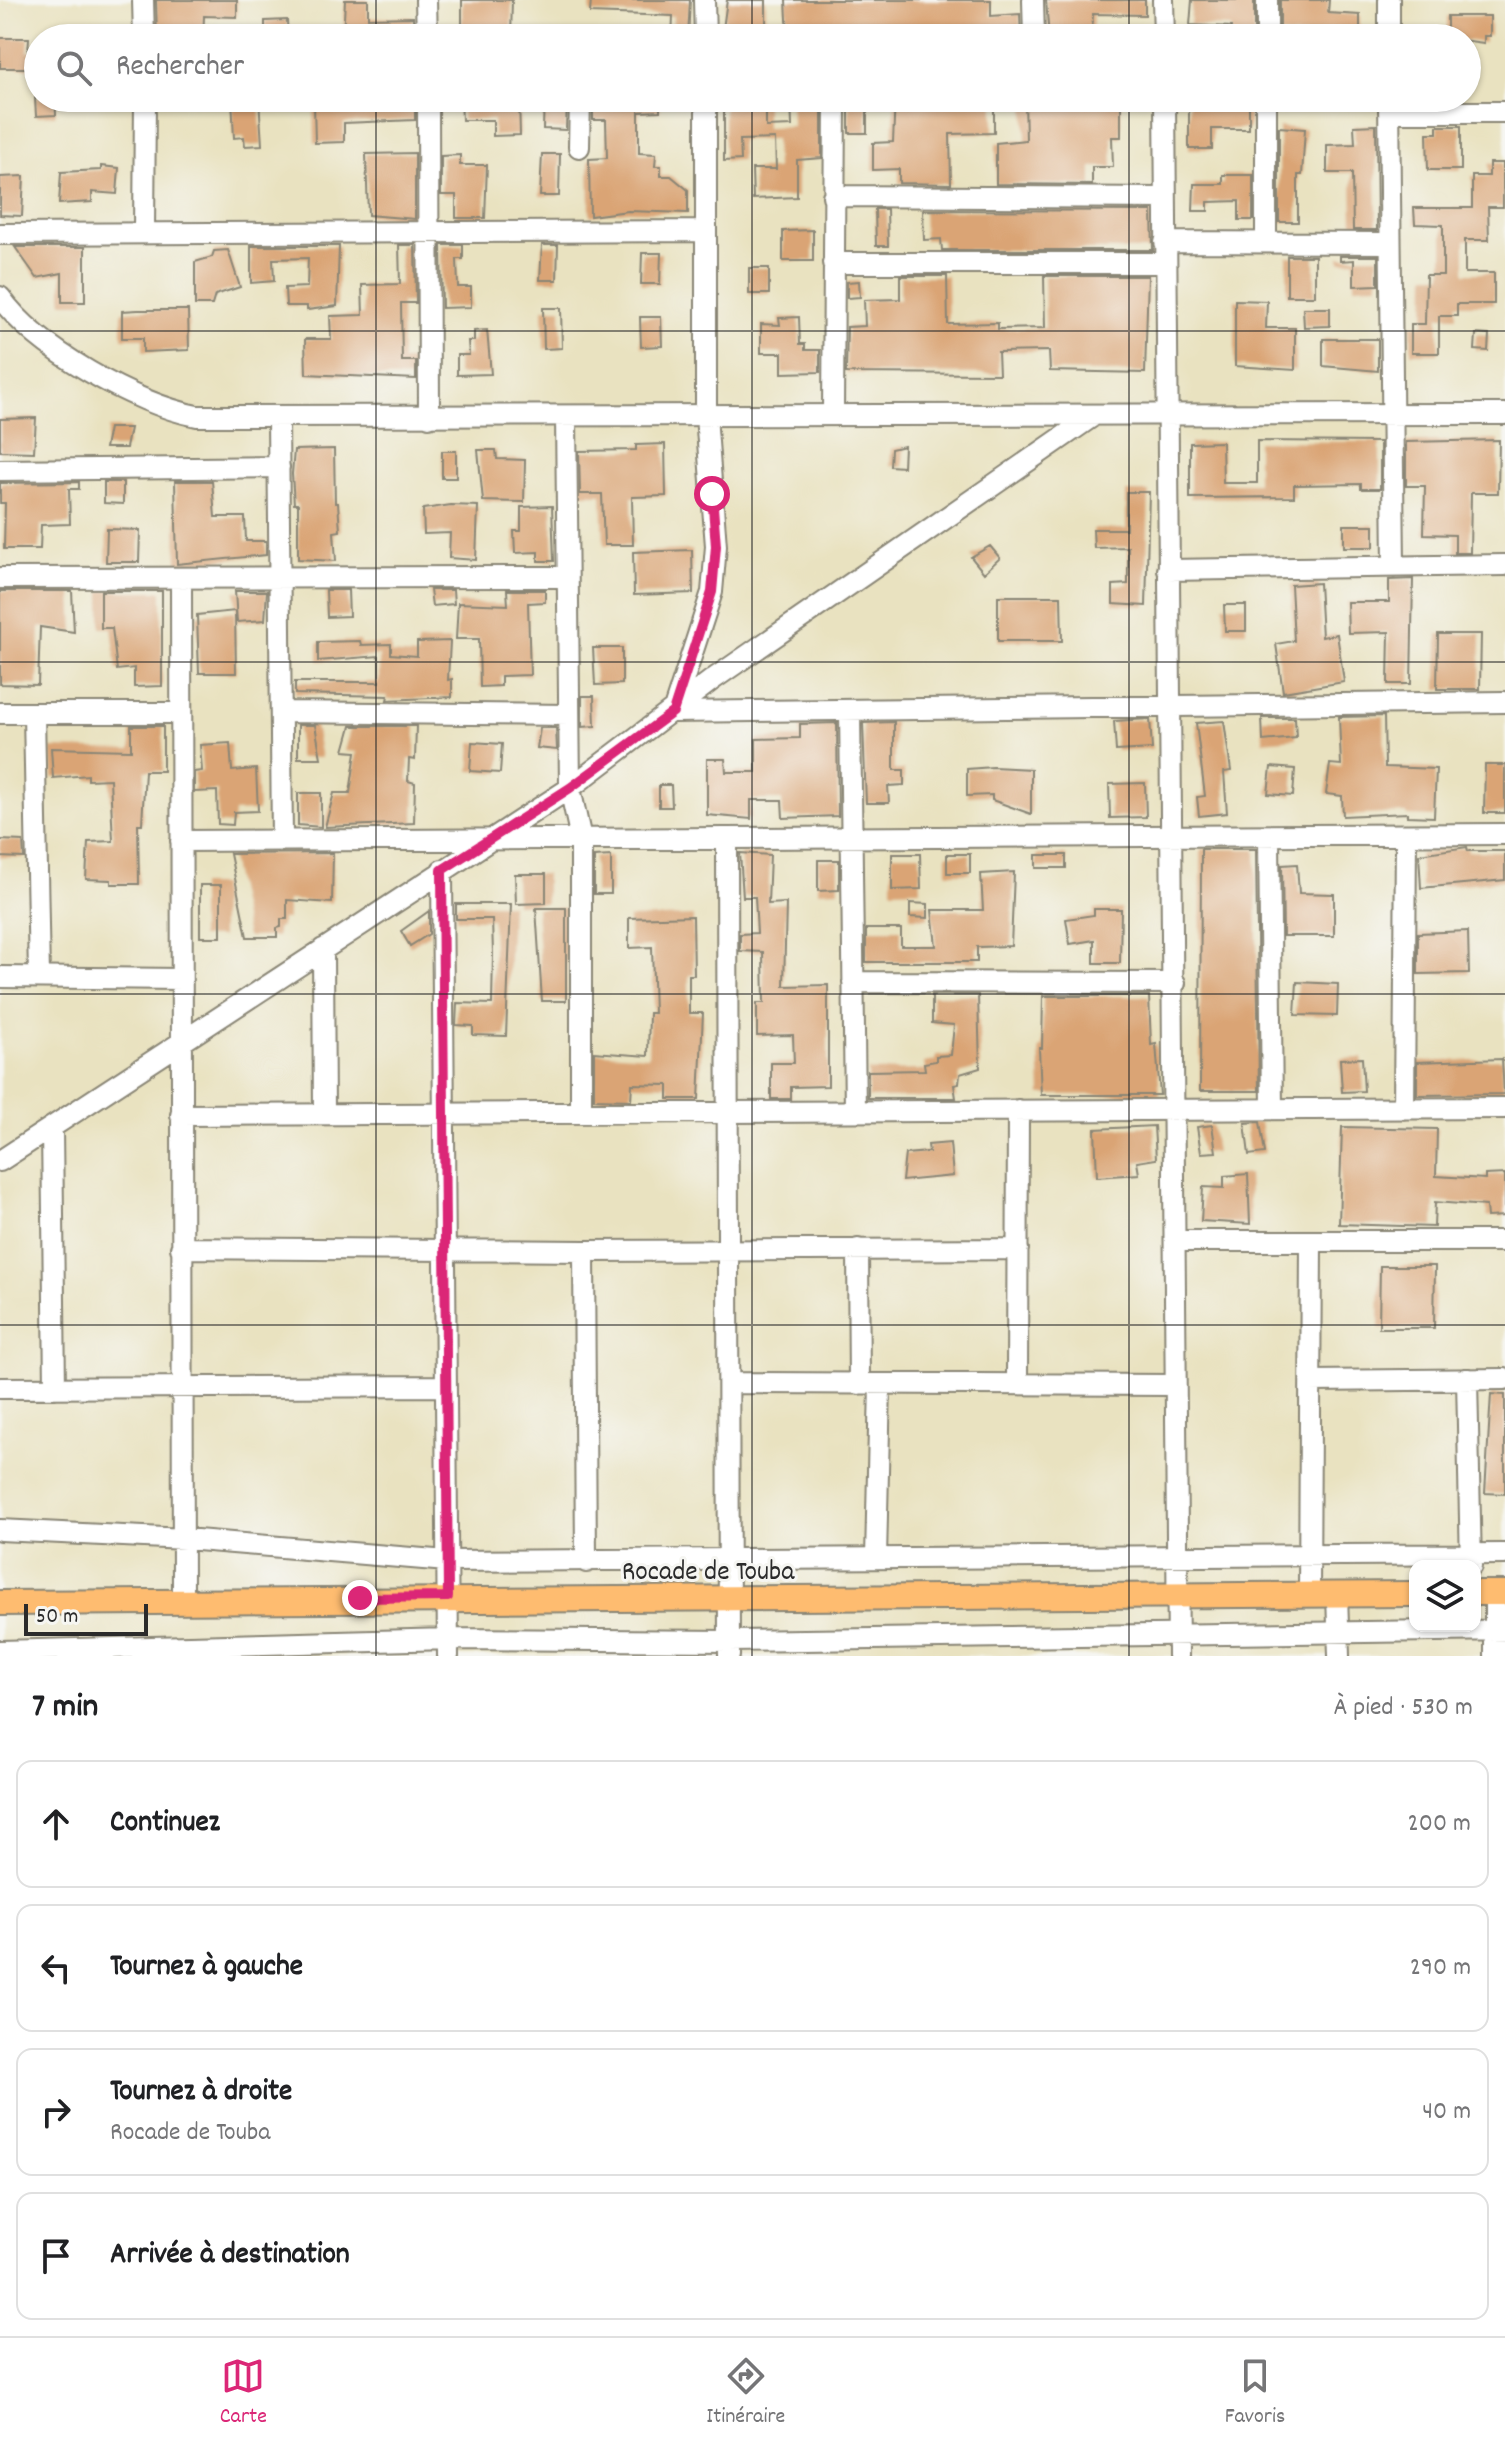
<!DOCTYPE html>
<html lang="fr">
<meta charset="utf-8">
<style>
:root{--surface:#fff;--page:#f2f2f2;--text:#202124;--muted:#757577;--line:#e0e0e0;--accent:#db2777}
body{margin:0;font-family:Dekko,sans-serif;background:var(--page);color:var(--text)}
.controls{position:absolute;right:24px;bottom:24px;display:grid;overflow:hidden;border-radius:16px;box-shadow:0 2px 6px #0004}
.controls button{width:72px;height:72px;display:grid;place-items:center;padding:0;border:0;border-bottom:2px solid var(--line);background:var(--surface);color:var(--text);font:40px sans-serif}
.scale{position:absolute;left:24px;bottom:20px;width:124px;box-sizing:border-box;padding-left:8px;border:4px solid #2b2b2b;border-top:0;font-size:22px;line-height:28px;white-space:nowrap;color:#2b2b2b;-webkit-text-stroke:6px #f6f6f2;paint-order:stroke}
.stop{position:absolute;width:24px;height:24px;margin:-18px;border:6px solid #db2777;border-radius:50%;background:#fff}
.stop.end{background:#db2777;border-color:#fff;box-shadow:0 2px 8px #0008}
.list{margin:0;padding:0;list-style:none}
h2{display:flex;justify-content:space-between;align-items:center;height:104px;margin:0;padding:0 32px;font-size:34px}
h2 small{font-size:26px;font-weight:400;color:var(--muted)}
.list li{display:grid;grid-template-columns:52px 1fr auto;gap:24px;align-items:center;box-sizing:border-box;height:128px;margin:0 16px 16px;padding:0 16px;border:2px solid var(--line);border-radius:16px}
.list b{display:block;font-size:30px;white-space:nowrap}
.list p{margin:0;font-size:26px;white-space:nowrap;color:var(--muted)}
.list em{font-size:26px;font-style:normal;color:var(--muted)}
.icon{flex:none;width:44px;height:44px;fill:none;stroke:currentColor;stroke-width:2;stroke-linecap:round;stroke-linejoin:round}
.map{position:relative;flex:none;width:1505px;height:1656px;overflow:hidden}
.search{position:absolute;background:var(--surface);box-shadow:0 2px 6px #0004;left:24px;right:24px;top:24px;height:88px;display:flex;align-items:center;gap:20px;box-sizing:border-box;padding:0 28px;border-radius:44px;color:var(--muted);font-size:30px}
.sheet{height:680px;background:var(--surface)}
nav{display:flex;justify-content:space-around;align-items:center;box-sizing:border-box;height:112px;border-top:2px solid var(--line);background:var(--surface);font-size:22px;color:var(--muted)}
nav a{display:grid;justify-items:center;gap:4px}
nav .on{color:var(--accent)}
.map>svg:first-child{display:block}
.building{fill:#daa475}
.lines{fill:none;stroke-linecap:round;stroke-linejoin:round}
.minor-casing{stroke:#8a8676;stroke-width:24}
.major-casing{stroke:#8a8676;stroke-width:28}
.minor{stroke:#fff;stroke-width:20}
.major{stroke:#febc70;stroke-width:24}
.route{stroke:#db2777;stroke-width:10}
.grid{fill:none;stroke:#2b2b2b;stroke-width:2;stroke-opacity:0.55}
.labels{text-anchor:middle;stroke-width:6;stroke-linejoin:round;paint-order:stroke}
.street-label{font-size:28px;fill:#2b2b2b;stroke:#f6f6f2}
</style>
<div class="map">
<svg width="1505" height="1656" viewBox="0 0 1505 1656">
<rect width="100%" height="100%" fill="#f6f6f2"/>
<filter id="ink" filterUnits="userSpaceOnUse"><feTurbulence type="fractalNoise" baseFrequency=".0125" numOctaves="2"/><feDisplacementMap in="SourceGraphic" scale="16" xChannelSelector="R" yChannelSelector="G"/><feConvolveMatrix kernelMatrix="1 2 1 2 8 2 1 2 1" color-interpolation-filters="sRGB"/></filter>
<filter id="wash" filterUnits="userSpaceOnUse"><feTurbulence type="fractalNoise" baseFrequency=".006" numOctaves="4" result="noise"/><feDisplacementMap in="SourceGraphic" scale="32" xChannelSelector="R" yChannelSelector="G"/><feGaussianBlur stdDeviation="1.8" result="paint"/><feColorMatrix in="noise" values="0 0 0 0 0 0 0 0 0 0 0 0 0 0 0 0 0 1.4 0 .05"/><feComposite in="paint" operator="in"/></filter>
<g filter="url(#wash)">
<rect width="100%" height="100%" fill="#e9e2c0"/>
<g id="blocks">
<path class="building" d="M156 0H237V17L204 16 203 38H157Z
M345 0H368V18L413 17 414 38H343Z
M462 0H512L511 38H462Z
M591 0H690L688 38H672L673 16 590 13Z
M727 0H766V38H729V28L723 29Z
M786 0H991V16L1020 14 1021 38H788Z
M1046 0H1145V15L1093 14 1092 38H1049Z
M1192 0H1254V38H1231V27L1190 25Z
M1280 0H1329L1328 13 1360 15V38L1280 35Z
M1447 16H1490V36H1484V43L1447 38Z
M287 20 288 38H265V21Z
M0 38H29L28 52 38 51V68H0Z
M35 98H55L56 115 36 116Z
M232 98H259L262 145 245 146 244 137 234 138Z
M350 98H415V120L344 123V142L315 143 314 103 351 102Z
M461 98H519L520 135 493 136V120H462Z
M544 98H567L566 130 543 129Z
M593 98H660V111L639 112V153L656 154 655 166H661V176H671L688 190V213L628 211 590 216 589 159 607 158 606 120H593Z
M724 98H766V127L792 126 791 98H822V158L797 160V197L753 199 752 169H776L775 139 740 140 741 160 724 161Z
M849 98H867V133H849Z
M895 98H994V133L950 134 951 184 899 183V169L873 170V143L893 142Z
M1025 98H1121V137H1112L1113 167H1092V185L996 184V143L1026 140Z
M1189 98H1249V129H1212V149H1189Z
M1376 125 1377 230H1353L1352 173H1327V145L1355 144 1354 126Z
M1437 126H1461V170H1428L1427 133H1437Z
M1279 127 1305 129 1302 175H1298V222H1279Z
M415 153V219L368 215 366 154Z
M542 154H560L559 196H540Z
M460 155V165H487L485 218H456V195H441V156Z
M1489 163H1503V207H1488L1489 240H1465V273H1494V304H1457V316H1439V353H1411V324H1425L1426 275H1443V225L1415 224 1414 208H1472V176H1489Z
M101 166 119 168 117 194 92 192V202L59 204 61 172 101 170Z
M1223 175H1253V220H1239V201L1208 202V211H1193L1194 184H1223Z
M24 176 22 216 0 215V177Z
M875 209H887L888 246H876Z
M923 210 1152 211 1153 250H942L941 239 924 240Z
M813 230V261H783V231Z
M399 245H415L416 303H401L402 361H416V379L306 374 305 339H331L330 316 363 315 362 285 400 284Z
M441 245H463V259H457L458 287H471V307L442 308Z
M542 245H558L557 280H540Z
M251 246H339L337 306 307 310V306H286L285 288 307 287 308 258 273 259 274 281 251 283Z
M15 247H85V302H62V273L37 278Z
M228 250 240 287 215 295 212 305H195V262L212 257 214 251Z
M642 253H661L660 284H641Z
M1287 256H1315V296H1287Z
M1340 256H1378V285L1354 286V260L1340 261Z
M749 268H769V294H749Z
M900 276H947L948 324 998 323V329L1045 328 1044 276H1148L1145 373 1050 371 1049 351 998 352 999 374 846 373 847 327 865 326 864 300 900 299Z
M859 281 860 297 847 298V282Z
M1235 300 1267 301 1266 328H1295V370L1235 366Z
M543 308H561L562 348 544 349Z
M1303 308H1330V326L1304 327Z
M138 310H188L189 350 143 352V338H122V311Z
M640 317H661L662 346 641 347Z
M799 317 800 344H805V350H820V372L782 373V353H761V324L780 325 779 318Z
M487 330 491 374 457 375V355H469L468 341H474V331Z
M1476 334 1489 335 1488 351 1475 350Z
M1323 339H1378V371L1323 366Z
M36 418 34 452 0 451V419Z
M109 428H130L126 448H105Z
M1499 440 1498 493H1471L1470 553H1455V535L1424 534 1425 486H1406V442Z
M1257 441 1380 442V489H1361V484L1294 485V497L1190 498V443L1222 442 1223 483H1257Z
M665 444 666 496 632 497 633 545H604L602 494H580L579 451 636 450V445Z
M904 446 903 467 890 466 891 449Z
M334 449 335 503H338L340 531 334 532 336 561 298 559V504H294L292 474 294 450Z
M478 450H496L497 459 525 460 524 502 483 501Z
M442 451H456V478H442Z
M175 481H212L215 517H245L246 541H266V555L177 564Z
M79 482V489H69L70 524 41 525 40 549H4L5 503H0V483Z
M104 482H123V504L104 503Z
M1126 492H1149L1146 606 1113 604V585L1128 584V547L1094 548 1093 529H1126Z
M451 505 478 506 476 560 449 558 450 533 424 534 423 509Z
M552 506 554 561H538V552L515 553 514 531H521V507Z
M1344 525H1374V547H1344Z
M107 529 140 530 139 562H106Z
M990 546 1000 558 984 573 971 557Z
M692 550 693 593 634 595 633 552Z
M1413 579 1411 684H1388L1389 632 1348 633 1347 602H1389V580Z
M1319 583 1322 637 1337 634 1344 682 1283 692 1276 644 1294 641 1291 585Z
M326 590H348L349 616 327 617Z
M430 590H453L454 604 432 606Z
M507 590H545V602L528 603 530 675 501 676V686L480 687 479 639H456L458 603 508 605Z
M0 591H72L74 632 40 627 38 685 0 684Z
M101 591H162V686L134 687V668L117 670 112 628H101Z
M235 591H267L265 620 237 622Z
M998 596H1061L1062 641H998Z
M1224 605H1246V631H1225Z
M235 611 236 673H199L197 615Z
M1438 634H1481L1480 689H1437Z
M360 641 361 645 391 644V654L417 656V642L450 641 448 680 452 679V697L387 700 388 696 295 694V682H379V656L318 661V642Z
M593 648H622V684L595 685Z
M582 696H594L595 726 582 727Z
M1384 716 1385 767 1436 769 1434 817 1407 816V813L1343 816 1342 796 1326 794 1330 764 1341 765 1339 717Z
M1262 718H1295L1296 738 1263 741Z
M1150 719 1152 749 1116 751 1114 721Z
M1224 721 1231 771 1224 772 1227 813 1199 816 1197 797 1205 796 1196 723Z
M894 722V770H904V785L888 786 889 803H866L863 723Z
M837 723 838 816 783 818 782 800H751V819L707 815V759H725L726 772H756V739L800 738V724Z
M298 725H315L321 758H298Z
M131 726H163V771H145L142 824H138L139 884H111V880L86 879 88 842 113 841 110 779 88 780V775L53 778 51 748 131 750Z
M351 726H416L415 760 409 759 408 781 415 783 414 823 325 827 334 793H350L356 752 344 751Z
M540 728H556L557 750 537 748Z
M472 742 502 744 500 773 470 771Z
M230 743 232 771 256 769 258 811 234 812 233 825 218 824 217 791 194 792V772L202 771 200 745Z
M1485 765H1505V813H1484Z
M993 767 1031 769V814L992 800V795L967 796V769Z
M1271 767 1295 769 1293 796 1268 794Z
M1145 783 1146 817 1110 818 1109 784Z
M659 785H671L672 807H659Z
M298 793H321V827L298 825Z
M0 840 23 841 24 858 0 857Z
M1467 847 1468 851H1505V880L1421 888 1419 854Z
M1201 849H1256L1259 1091H1200Z
M333 853 332 903 287 900V919H281V927L277 928V937H247L230 854Z
M740 853 770 855 768 904 786 903 784 986 828 985V1086L791 1087V1099H771V1063H794L793 1035 757 1036V1003H764L763 952 740 951V934L757 933 755 897H743Z
M892 854H920L921 889 892 890Z
M947 854H970V873H947Z
M1036 855H1066V868H1036Z
M611 856V894H594V857Z
M818 860H839V890L818 891Z
M1297 864 1299 893 1334 894V936H1283L1282 865Z
M1014 872 1011 946 977 947V962H866V929H901V946H936L932 910H983L981 874Z
M515 874H546V903L516 904Z
M200 885H221V937H200Z
M910 903 928 904V918L910 917Z
M456 904H511L506 1036 473 1035V1026L456 1025 457 1003 492 1004 493 954 492 919H456Z
M536 908H566V1001H542Z
M1094 909H1121L1120 963H1094V940L1070 944 1066 919 1094 915Z
M429 911V934L410 946 401 931Z
M693 916 694 975H689V1013H703L699 1099H668V1085L632 1084 631 1100 594 1099V1052L648 1056 649 1013H654L652 947 629 948V918Z
M1468 931 1469 973 1418 974V933Z
M1297 982 1338 984 1337 1016 1295 1015Z
M932 995H978L980 1068 960 1074 959 1084 954 1085 956 1098H868V1071L925 1070 924 1063 936 1061V1056L951 1055 954 1025 932 1023Z
M1043 996H1149L1151 1045 1156 1044 1160 1095H1041L1039 1048H1042Z
M1362 1058 1364 1091 1342 1092 1340 1059Z
M1502 1059 1504 1094 1417 1095V1062Z
M1260 1122 1265 1153 1249 1155 1245 1123Z
M1212 1125 1216 1152 1201 1153 1197 1127Z
M1154 1126 1156 1159 1137 1162 1139 1174 1097 1177 1095 1129Z
M1342 1127 1437 1129 1436 1176 1485 1179V1175L1505 1174V1216L1487 1217 1486 1206 1435 1202 1434 1227 1339 1224Z
M950 1143 953 1176 902 1181 905 1154 929 1152 928 1145Z
M1248 1174 1250 1224 1201 1221 1203 1187 1224 1188V1176Z
M1380 1266H1435L1434 1328H1379Z
M1491 1394 1505 1395V1494L1485 1493Z"/>
</g>
</g>
<g filter="url(#ink)">
<use href="#blocks" fill-opacity="0" stroke="#8a8676" stroke-width="2"/>
<g class="lines">
<g class="minor-casing">
<path id="minor" d="M143 0 144 38
M426 0 427 38
M704 0 705 38
M1033 0 1034 38
M1163 0 1164 38
M1389 0V38
M1267 38V0
M428 98 429 417
M706 98V416L716 546 712 592 673 712 1505 702
M1165 98 1178 1656
M1389 98 1394 567
M1389 112H1505
M579 147 580 98
M833 196 1164 198
M144 233 145 98
M0 234 705 231
M1165 242 1388 243
M1266 242V98
M833 263H1165
M0 297C37 349 135 404 197 416L1505 414
M833 415 835 98
M566 417 570 788 581 839V1113
M278 418 282 841
M0 470 279 467
M1168 570 1505 565
M0 578 567 577
M181 578 183 1599
M850 711 855 1111
M281 712 569 715
M0 713H181
M34 713 39 977
M1269 837 1272 1109
M727 838 729 1656
M181 841 1505 834
M442 870 448 1656
M323 949 324 1114
M0 977 181 979
M853 982 1175 983
M1404 1109 1406 836
M181 1115 1505 1108
M52 1128 55 1388
M0 1161 570 788 712 680 1093 416
M1176 1241H1505
M181 1248 584 1251 1018 1249
M858 1249 859 1384
M584 1251 586 1562
M1467 1379 1471 1566
M1311 1381 1505 1379
M729 1383 1175 1385
M1017 1384 1018 1110
M0 1388 446 1386
M0 1530 185 1539 447 1561 1505 1554
M876 1558 880 1385
M1309 1595 1311 1242
M1337 1595 1339 1656
M0 1651 448 1639 729 1641 1505 1630
M1495 1656V1593"/>
</g>
<g class="major-casing">
<path id="major" d="M1475 1593H1505
M0 1603 1415 1594"/>
</g>
<use href="#minor" class="minor"/>
<use href="#major" class="major"/>
</g>
</g>
<g class="lines" filter="url(#ink)">
<path class="route" d="M360 1598 448 1597 442 870 570 788 673 712 712 592 716 546 712 494"/>
</g>
<path class="grid" d="M376 0V38M752 0V38M1129 0V38M376 98V1656M752 98V1656M1129 98V1656M0 331H1505M0 662H1505M0 994H1505M0 1325H1505"/>
<g class="labels">
<g class="street-label">
<text x="708" y="1579">Rocade de Touba</text>
</g>
</g>
</svg>
<div class="controls">
<button><svg class="icon" aria-label="layers" viewBox="0 0 24 24"><path d="M12 4l9 5-9 5-9-5zM3 14l9 5 9-5"/></svg></button>
</div>
<div class="scale">50 m</div>
<div class="stop" style="left:712px;top:494px"></div>
<div class="stop end" style="left:360px;top:1598px"></div>
<div class="search"><svg class="icon" aria-label="search" viewBox="0 0 24 24"><circle cx="10" cy="10" r="6"/><path d="M15 15l6 6"/></svg>Rechercher</div>
</div>
<section class="sheet">
<h2>7 min<small>À pied · 530 m</small></h2>
<ul class="list">
<li><svg class="icon" aria-label="ahead" viewBox="0 0 24 24"><path d="M12 20V5M6 11l6-6 6 6"/></svg><div><b>Continuez</b></div><em>200 m</em></li>
<li><svg class="icon" aria-label="left" viewBox="0 0 24 24"><path d="M17 20v-9H6M10 6l-5 5 5 5"/></svg><div><b>Tournez à gauche</b></div><em>290 m</em></li>
<li><svg class="icon" aria-label="right" viewBox="0 0 24 24"><path d="M7 20v-9h11M14 6l5 5-5 5"/></svg><div><b>Tournez à droite</b><p>Rocade de Touba</p></div><em>40 m</em></li>
<li><svg class="icon" aria-label="arrive" viewBox="0 0 24 24"><path d="M6 21V4h12l-3 4 3 4H6"/></svg><div><b>Arrivée à destination</b></div></li>
</ul>
</section>
<nav>
<a class="on"><svg class="icon" aria-label="map" viewBox="0 0 24 24"><path d="M3 6l6-2 6 2 6-2v14l-6 2-6-2-6 2zM9 4v14M15 6v14"/></svg>Carte</a>
<a><svg class="icon" aria-label="directions" viewBox="0 0 24 24"><path d="M12 3l9 9-9 9-9-9zM9 14v-3h6M13 9l2 2-2 2"/></svg>Itinéraire</a>
<a><svg class="icon" aria-label="saved" viewBox="0 0 24 24"><path d="M7 4h10v16l-5-4-5 4z"/></svg>Favoris</a>
</nav>
